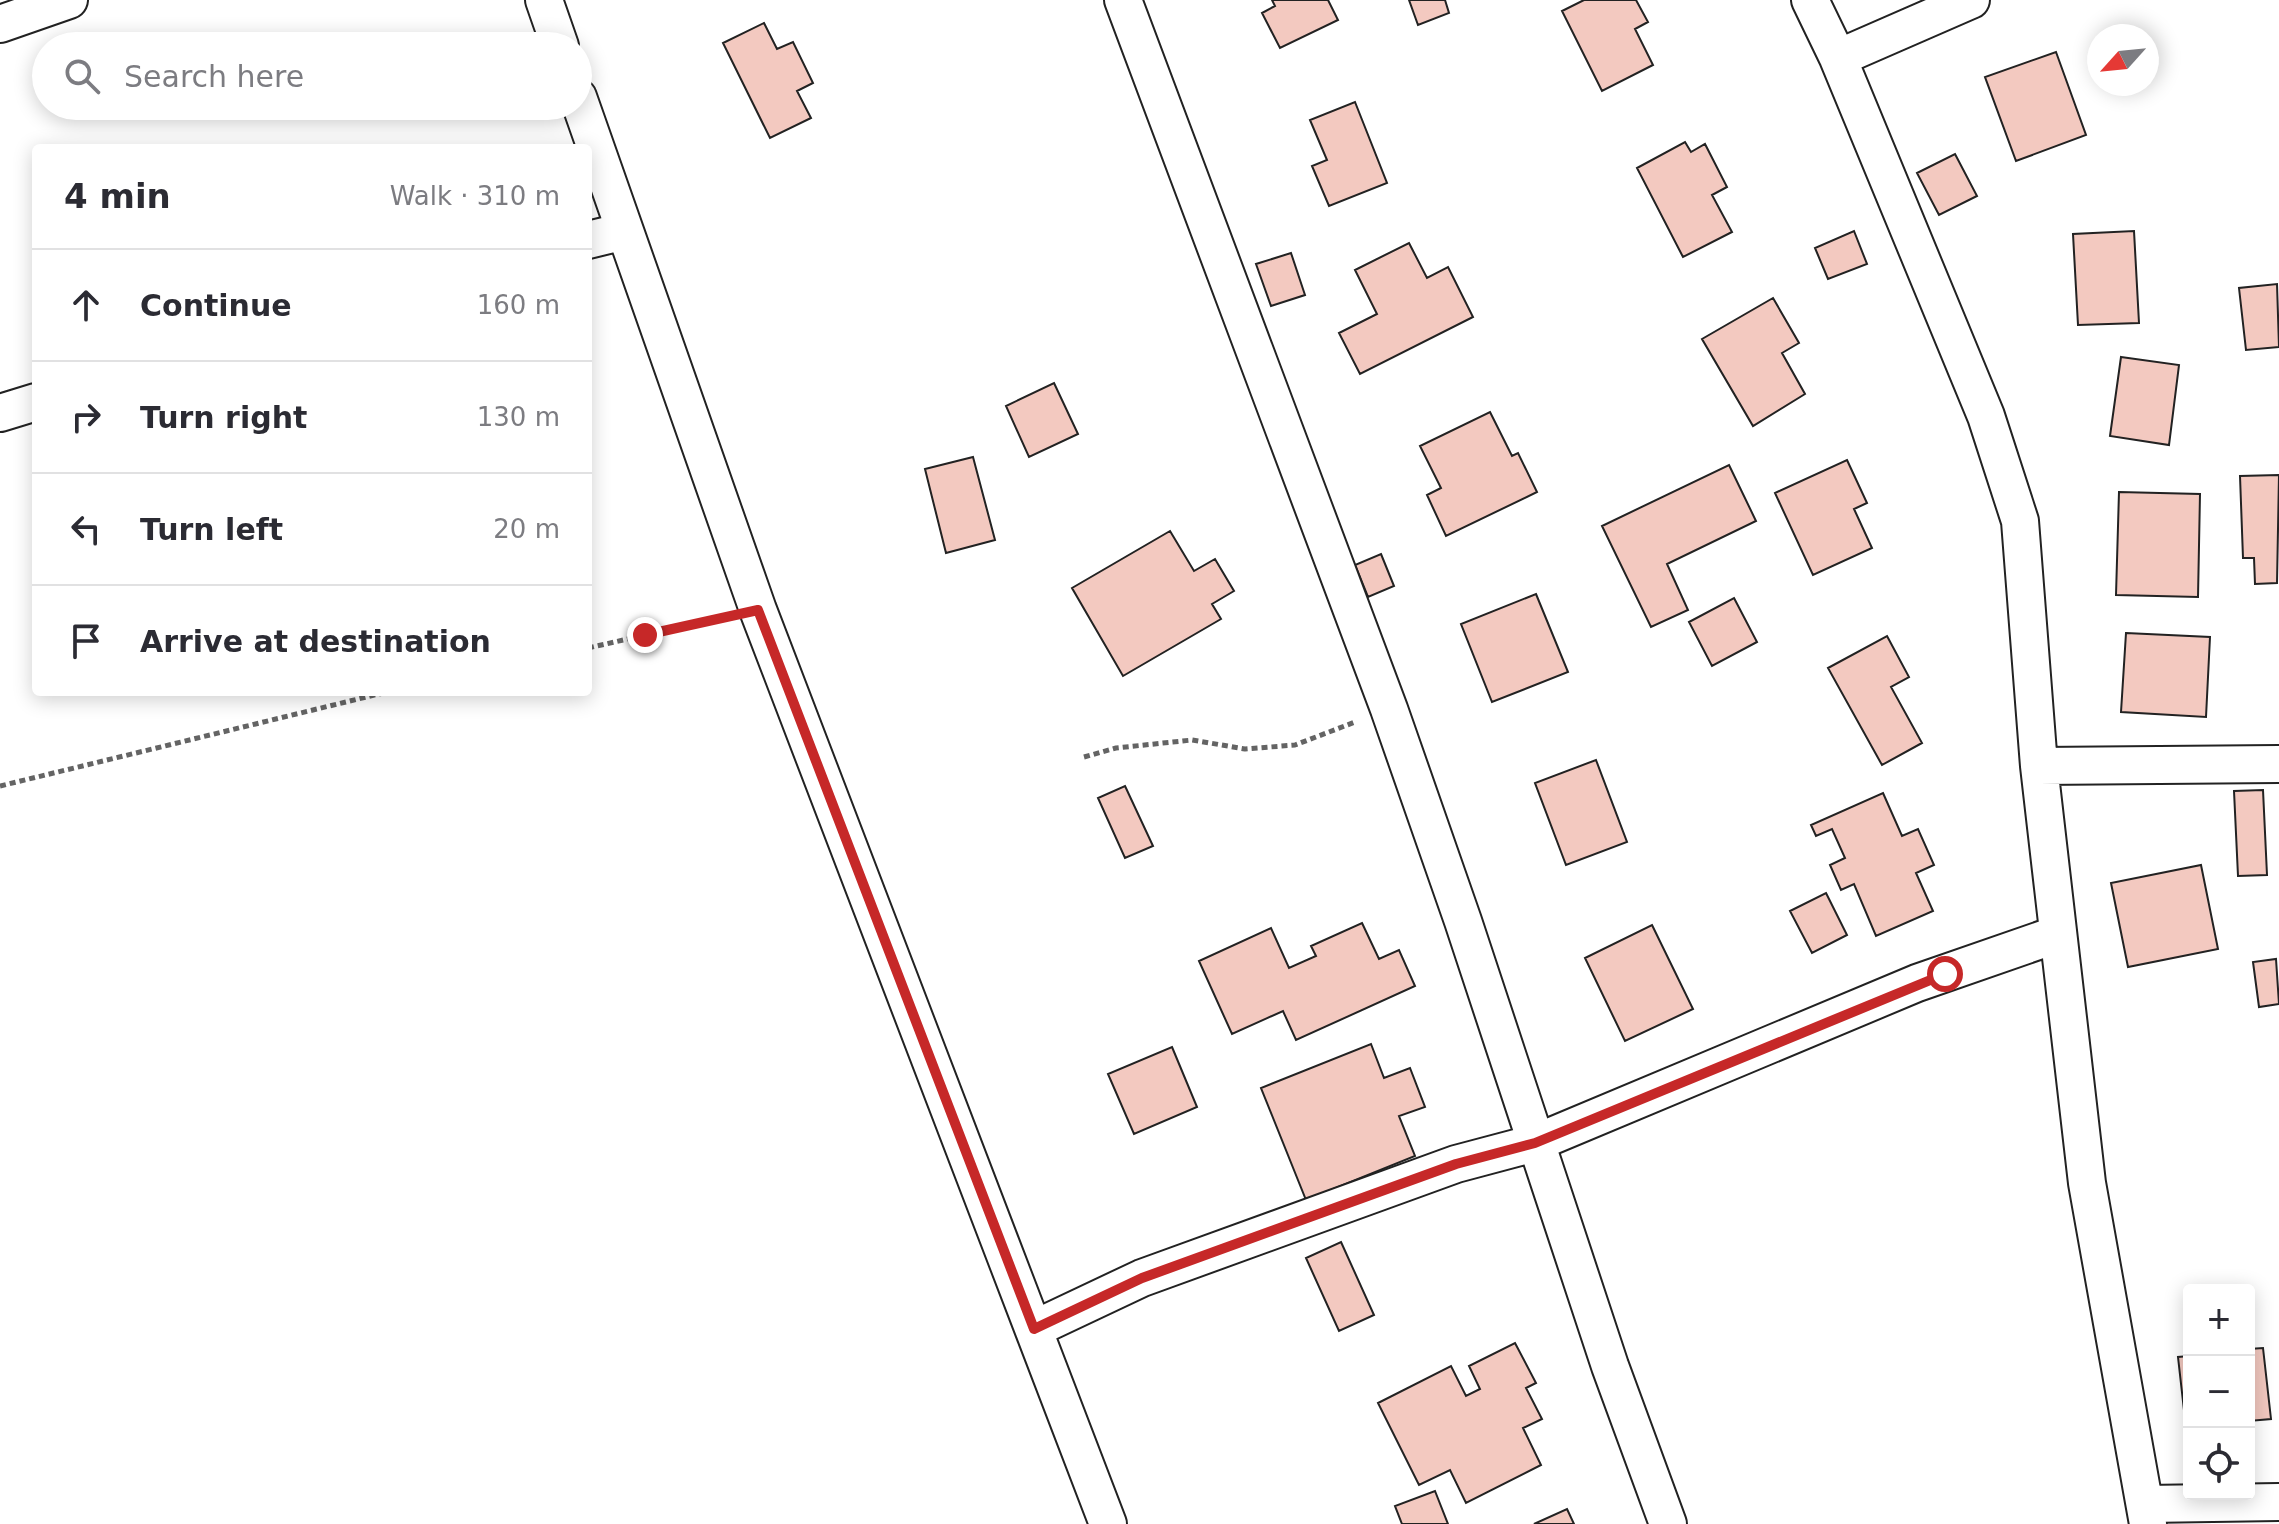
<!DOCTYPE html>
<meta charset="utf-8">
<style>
:root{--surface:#fff;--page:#f2f2f3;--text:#2b2b33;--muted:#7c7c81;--line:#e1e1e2}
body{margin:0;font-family:"DejaVu Sans",sans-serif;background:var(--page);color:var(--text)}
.controls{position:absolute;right:24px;bottom:24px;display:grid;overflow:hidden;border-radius:8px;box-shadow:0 4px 20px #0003}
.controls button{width:72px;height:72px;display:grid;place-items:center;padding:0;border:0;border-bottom:2px solid var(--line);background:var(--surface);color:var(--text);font:40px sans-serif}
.compass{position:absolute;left:2087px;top:24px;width:72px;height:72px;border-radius:50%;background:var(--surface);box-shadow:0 4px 20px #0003;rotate:243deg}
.stop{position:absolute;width:24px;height:24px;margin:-18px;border:6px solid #c62828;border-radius:50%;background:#fff}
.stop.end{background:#c62828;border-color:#fff;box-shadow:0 2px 8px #0008}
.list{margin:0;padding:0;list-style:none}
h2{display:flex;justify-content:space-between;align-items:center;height:104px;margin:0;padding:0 32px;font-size:34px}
h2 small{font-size:26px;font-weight:400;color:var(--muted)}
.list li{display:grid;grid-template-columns:52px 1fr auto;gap:24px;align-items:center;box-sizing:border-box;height:112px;padding:0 32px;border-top:2px solid var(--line)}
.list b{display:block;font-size:30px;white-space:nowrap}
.list em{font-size:26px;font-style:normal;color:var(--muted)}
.icon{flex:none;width:44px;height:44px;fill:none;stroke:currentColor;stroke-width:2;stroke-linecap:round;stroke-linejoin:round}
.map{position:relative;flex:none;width:2279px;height:1524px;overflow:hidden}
.search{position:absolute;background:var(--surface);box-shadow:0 4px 20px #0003;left:32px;top:32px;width:560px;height:88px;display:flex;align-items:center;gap:20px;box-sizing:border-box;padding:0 28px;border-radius:44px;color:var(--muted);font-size:30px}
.panel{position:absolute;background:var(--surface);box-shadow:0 4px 20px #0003;left:32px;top:144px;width:560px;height:552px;border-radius:8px}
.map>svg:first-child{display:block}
.building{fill:#f3c9c0;stroke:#222;stroke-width:2}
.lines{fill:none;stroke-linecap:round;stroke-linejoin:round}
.minor-casing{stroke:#222;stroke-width:40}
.path{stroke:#646464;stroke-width:5;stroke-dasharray:6 4;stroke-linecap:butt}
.minor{stroke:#fff;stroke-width:36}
.route{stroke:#c62828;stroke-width:10}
</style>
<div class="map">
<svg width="2279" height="1524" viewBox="0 0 2279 1524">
<rect width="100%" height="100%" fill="#fff"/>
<path class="building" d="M1272 0H1328L1338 20 1280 48 1262 13 1275 6Z
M1409 0H1445L1449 13 1418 25Z
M1584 0H1636L1648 22 1635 29 1653 65 1602 91 1562 11Z
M764 23 777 49 793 42 813 83 797 91 811 118 770 138 723 43Z
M2056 52 2086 135 2016 161 1985 77Z
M1355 102 1387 183 1329 206 1312 166 1327 160 1310 120Z
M1685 142 1691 152 1705 144 1727 187 1712 195 1732 232 1683 257 1637 168Z
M1955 154 1977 196 1939 215 1917 173Z
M1854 231 1867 264 1828 279 1815 248Z
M2134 231 2139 323 2078 325 2073 234Z
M1409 243 1427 278 1448 267 1473 317 1360 374 1339 333 1377 314 1355 270Z
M1291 253 1305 295 1271 306 1256 264Z
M2277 284 2279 347 2246 350 2239 288Z
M1773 298 1799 343 1782 353 1805 394 1753 426 1702 339Z
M2121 357 2179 365 2169 445 2110 436Z
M1054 383 1078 434 1029 457 1006 406Z
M1490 412 1512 456 1518 453 1537 492 1446 536 1427 495 1441 488 1420 446Z
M973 457 995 540 946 553 925 469Z
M1847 460 1867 503 1854 509 1872 548 1813 575 1775 493Z
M1729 465 1756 521 1667 564 1688 610 1651 627 1602 526Z
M2279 475 2277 583 2255 584 2254 558H2243L2240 476Z
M2119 492 2200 494 2198 597 2116 595Z
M1170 531 1194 571 1215 559 1234 591 1212 604 1221 619 1123 676 1072 588Z
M1381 554 1394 586 1368 597 1355 565Z
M1536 594 1568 672 1492 702 1461 624Z
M1734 598 1757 642 1712 666 1689 622Z
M2126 633 2210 637 2206 717 2121 712Z
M1887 636 1909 677 1891 687 1922 743 1882 765 1828 668Z
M1596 760 1627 842 1566 865 1535 783Z
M1125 786 1153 846 1125 858 1098 798Z
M2263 790 2267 875 2238 876 2234 791Z
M1883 793 1902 836 1918 829 1934 865 1916 873 1933 911 1876 936 1854 884 1841 890 1830 865 1845 858 1832 829 1816 836 1811 825Z
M2201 865 2218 949 2128 967 2111 883Z
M1826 893 1847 935 1812 953 1790 911Z
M1362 923 1379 959 1399 950 1415 986 1296 1040 1283 1011 1232 1034 1199 961 1271 928 1289 968 1316 956 1311 946Z
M1652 925 1693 1009 1625 1041 1585 958Z
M2276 959 2279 1004 2259 1007 2253 962Z
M1371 1044 1384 1078 1410 1068 1425 1107 1399 1116 1415 1156 1306 1200 1261 1088Z
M1172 1047 1197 1107 1134 1134 1108 1074Z
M1341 1242 1374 1315 1339 1331 1306 1258Z
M1515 1343 1536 1383 1526 1388 1542 1419 1523 1428 1541 1465 1466 1503 1450 1470 1419 1485 1378 1403 1451 1366 1466 1396 1480 1389 1469 1366Z
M2263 1348 2271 1419 2249 1421V1349Z
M2189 1356V1428H2186L2178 1357Z
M1435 1491 1448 1524H1402L1395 1506Z
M1567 1509 1574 1524H1534Z"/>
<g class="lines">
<g class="minor-casing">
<path id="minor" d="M544 0 560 46
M1123 0 1389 709 1463 921 1610 1366 1668 1524
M1810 0 1838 58 1986 416 2020 521 2039 766 2087 1183 2148 1524
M0 24 69 0
M1838 58 1971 0
M578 97 758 610 1108 1524
M588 240 625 231
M0 413 36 402
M2039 766 2279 764
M1034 1329 1142 1278 1456 1164 1535 1143 1917 983 2058 934
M2146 1504 2279 1502"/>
</g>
<path class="path" d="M588 648 720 618
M1084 757 1116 748 1192 740 1245 749 1295 745 1355 722
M0 786 387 692"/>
<use href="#minor" class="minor"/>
</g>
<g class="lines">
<path class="route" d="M645 635 758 610 1034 1329 1142 1278 1456 1164 1535 1143 1945 974"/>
</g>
</svg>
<div class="controls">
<button>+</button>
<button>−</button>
<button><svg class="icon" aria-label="locate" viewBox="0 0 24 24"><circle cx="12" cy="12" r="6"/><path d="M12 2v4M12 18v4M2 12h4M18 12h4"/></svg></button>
</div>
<svg class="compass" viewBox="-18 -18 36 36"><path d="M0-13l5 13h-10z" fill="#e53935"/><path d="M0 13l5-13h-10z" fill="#7c7c81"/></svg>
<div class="stop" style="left:1945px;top:974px"></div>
<div class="stop end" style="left:645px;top:635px"></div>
<div class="search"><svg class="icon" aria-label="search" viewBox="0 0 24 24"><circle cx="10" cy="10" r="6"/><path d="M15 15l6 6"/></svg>Search here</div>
<section class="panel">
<h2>4 min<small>Walk · 310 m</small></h2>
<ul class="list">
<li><svg class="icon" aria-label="ahead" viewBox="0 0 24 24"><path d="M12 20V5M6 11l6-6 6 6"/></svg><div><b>Continue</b></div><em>160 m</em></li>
<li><svg class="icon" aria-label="right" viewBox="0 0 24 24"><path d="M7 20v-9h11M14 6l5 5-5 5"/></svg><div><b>Turn right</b></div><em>130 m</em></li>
<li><svg class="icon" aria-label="left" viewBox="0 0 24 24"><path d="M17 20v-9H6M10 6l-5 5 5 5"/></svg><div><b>Turn left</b></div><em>20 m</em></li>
<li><svg class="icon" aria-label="arrive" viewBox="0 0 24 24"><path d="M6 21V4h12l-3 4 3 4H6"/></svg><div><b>Arrive at destination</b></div></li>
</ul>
</section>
</div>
